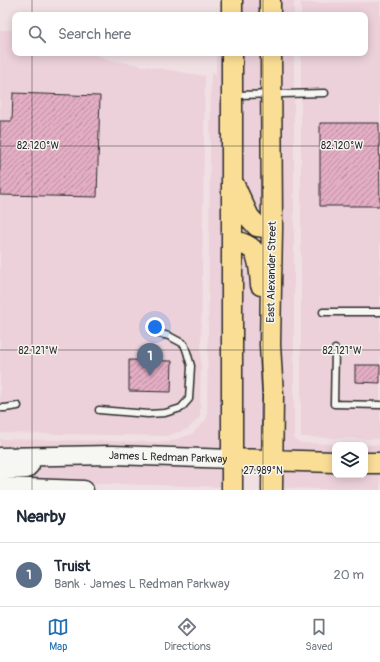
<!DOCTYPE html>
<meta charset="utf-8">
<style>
:root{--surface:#fff;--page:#f2f2f3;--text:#1f2937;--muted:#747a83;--line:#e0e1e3;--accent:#1f6fb2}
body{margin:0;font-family:Pangolin,sans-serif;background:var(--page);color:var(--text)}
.controls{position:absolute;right:12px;bottom:12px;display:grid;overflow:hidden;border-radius:8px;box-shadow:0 2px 10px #0003}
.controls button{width:36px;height:36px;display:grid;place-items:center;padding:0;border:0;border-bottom:1px solid var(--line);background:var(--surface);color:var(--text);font:20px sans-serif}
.you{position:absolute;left:155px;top:327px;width:14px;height:14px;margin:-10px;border:3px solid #fff;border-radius:50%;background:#1a73e8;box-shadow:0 0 0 6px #1a73e833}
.badge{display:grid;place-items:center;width:26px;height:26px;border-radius:50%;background:var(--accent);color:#fff;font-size:13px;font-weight:700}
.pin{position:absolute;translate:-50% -33px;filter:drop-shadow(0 1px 2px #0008)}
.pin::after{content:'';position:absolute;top:21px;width:14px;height:12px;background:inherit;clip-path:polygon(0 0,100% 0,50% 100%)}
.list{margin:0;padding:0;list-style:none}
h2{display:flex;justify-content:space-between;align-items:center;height:52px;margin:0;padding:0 16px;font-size:17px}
h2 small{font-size:13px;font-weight:400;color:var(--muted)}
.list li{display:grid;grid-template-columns:26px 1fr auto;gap:12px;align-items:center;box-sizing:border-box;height:64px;padding:0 16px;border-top:1px solid var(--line)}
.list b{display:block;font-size:15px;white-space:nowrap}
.list p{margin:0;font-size:13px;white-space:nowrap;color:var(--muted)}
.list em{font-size:13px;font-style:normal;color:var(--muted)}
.icon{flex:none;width:22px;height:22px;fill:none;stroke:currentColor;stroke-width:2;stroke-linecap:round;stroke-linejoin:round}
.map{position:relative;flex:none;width:380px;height:490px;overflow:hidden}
.search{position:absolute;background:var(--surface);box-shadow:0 2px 10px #0003;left:12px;right:12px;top:12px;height:44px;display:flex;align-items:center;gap:10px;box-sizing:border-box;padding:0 14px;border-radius:8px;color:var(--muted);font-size:15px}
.sheet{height:116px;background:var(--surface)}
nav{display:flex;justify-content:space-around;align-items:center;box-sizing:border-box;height:56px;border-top:1px solid var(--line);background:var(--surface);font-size:11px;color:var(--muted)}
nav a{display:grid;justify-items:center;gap:2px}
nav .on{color:var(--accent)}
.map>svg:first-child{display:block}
.built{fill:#ecd1da}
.building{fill:url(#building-hatch);stroke:#2b2b2b}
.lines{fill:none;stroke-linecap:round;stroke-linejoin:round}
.lane-casing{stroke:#2b2b2b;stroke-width:9}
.secondary-casing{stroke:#2b2b2b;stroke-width:21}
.primary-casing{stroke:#2b2b2b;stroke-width:23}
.lane{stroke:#f6f6f2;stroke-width:6}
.secondary{stroke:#f6f6f2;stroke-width:18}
.primary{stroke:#fbde96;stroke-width:20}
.ticks{fill:none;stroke:#2b2b2b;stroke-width:1;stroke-opacity:0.45}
.labels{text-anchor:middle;stroke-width:3;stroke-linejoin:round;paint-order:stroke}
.street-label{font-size:11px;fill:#2b2b2b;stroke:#f6f6f2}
.ticks-label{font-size:10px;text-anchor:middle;fill:#2b2b2b;stroke:#f6f6f2;stroke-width:3;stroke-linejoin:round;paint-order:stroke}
</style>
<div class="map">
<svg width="380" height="490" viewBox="0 0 380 490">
<defs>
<pattern id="building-hatch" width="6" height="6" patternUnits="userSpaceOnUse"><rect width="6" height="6" fill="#e3adc4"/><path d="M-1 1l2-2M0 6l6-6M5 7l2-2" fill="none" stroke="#b88d9f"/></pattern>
</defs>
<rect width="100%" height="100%" fill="#f0e0e4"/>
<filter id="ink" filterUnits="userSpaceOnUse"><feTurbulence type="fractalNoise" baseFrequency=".025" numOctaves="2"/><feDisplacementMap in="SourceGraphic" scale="8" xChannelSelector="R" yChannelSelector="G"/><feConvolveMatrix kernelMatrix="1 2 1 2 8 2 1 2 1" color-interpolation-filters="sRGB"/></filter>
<g filter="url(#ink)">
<path class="built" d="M240 0H262V15H240Z
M278 0H295L294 3V15H278Z
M380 2V439L301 437V53H365V15H301V3Z
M0 30H15V53H91L110 60 205 76 200 417 188 429 166 436 0 433Z
M216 53H224V175L221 176 224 181 223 239 221 244 223 245 224 451 41 450 38 447 35 450H0V439L168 442 192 434 205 421 207 417 211 73 216 74Z
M240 53H263L264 220H262L240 178Z
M279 53H294V437L296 440 301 443 380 445V456H365V445H335V455L280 454V295L282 294 280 289Z
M240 250 246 254 264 292V453L240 452Z
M113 463 224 466V487L0 481 32 474 42 464Z
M280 468 335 469V475H365V470L380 471V490L280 488Z"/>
<path class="building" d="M13 93 100 96 97 197 0 195V121H12Z
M320 123H379L380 206H320Z
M129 360 172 361 171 392 129 391Z
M355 365H380V383L355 382Z"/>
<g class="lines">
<g class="lane-casing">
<path id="lane" d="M234 95 325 93
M323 312H380
M335 349 334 404 380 405
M0 408H5L18 406
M99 410 148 414 165 413 181 408 189 399 191 366 187 352 184 344 169 336 152 332"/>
</g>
<g class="secondary-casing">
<g id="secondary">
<path id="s1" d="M0 457 113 455 232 459"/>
<path d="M0 470 26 469 30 465"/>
<path d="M0 487 84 490"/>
</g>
</g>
<g class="primary-casing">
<path id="primary" d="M232 0V15
M270 0V15
M271 53 272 228 270 345 273 395 272 490
M234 185 249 217 257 226 272 228
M232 240C238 242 247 244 252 249 260 256 260 275 261 285
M232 459 335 462
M365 463H380
M232 490V53"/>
</g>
<use href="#lane" class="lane"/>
<use href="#secondary" class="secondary"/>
<use href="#primary" class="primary"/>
</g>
</g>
<path class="ticks" d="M32 0V15M263 0V15M32 53V490M263 53V490M0 146H380M0 350H380"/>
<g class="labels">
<g class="street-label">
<text transform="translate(271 272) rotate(-89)" y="4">East Alexander Street</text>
<text dy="4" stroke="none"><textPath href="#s1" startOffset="168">James L Redman Parkway</textPath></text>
</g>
</g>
<g class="ticks-label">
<text x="342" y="149">82.120°W</text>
<text x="38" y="149">82.120°W</text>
<text x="342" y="354">82.121°W</text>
<text x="38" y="354">82.121°W</text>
<text x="263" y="474">27.989°N</text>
</g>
</svg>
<div class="controls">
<button><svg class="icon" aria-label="layers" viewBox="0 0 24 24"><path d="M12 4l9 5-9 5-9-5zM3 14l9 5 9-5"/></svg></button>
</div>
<div class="you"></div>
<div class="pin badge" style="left:150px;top:376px;background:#5c6f8a">1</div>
<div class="search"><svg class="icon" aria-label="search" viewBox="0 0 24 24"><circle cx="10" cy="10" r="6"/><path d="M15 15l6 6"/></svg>Search here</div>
</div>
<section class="sheet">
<h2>Nearby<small></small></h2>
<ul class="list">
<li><span class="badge" style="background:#5c6f8a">1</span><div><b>Truist</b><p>Bank · James L Redman Parkway</p></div><em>20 m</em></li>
</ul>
</section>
<nav>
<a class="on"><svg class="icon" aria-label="map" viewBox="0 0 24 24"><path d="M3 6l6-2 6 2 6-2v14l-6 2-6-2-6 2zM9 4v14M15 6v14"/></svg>Map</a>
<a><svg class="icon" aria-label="directions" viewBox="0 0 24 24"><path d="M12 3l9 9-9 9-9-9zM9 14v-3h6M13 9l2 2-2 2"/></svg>Directions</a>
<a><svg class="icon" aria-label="saved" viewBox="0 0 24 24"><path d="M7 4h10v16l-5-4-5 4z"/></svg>Saved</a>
</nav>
